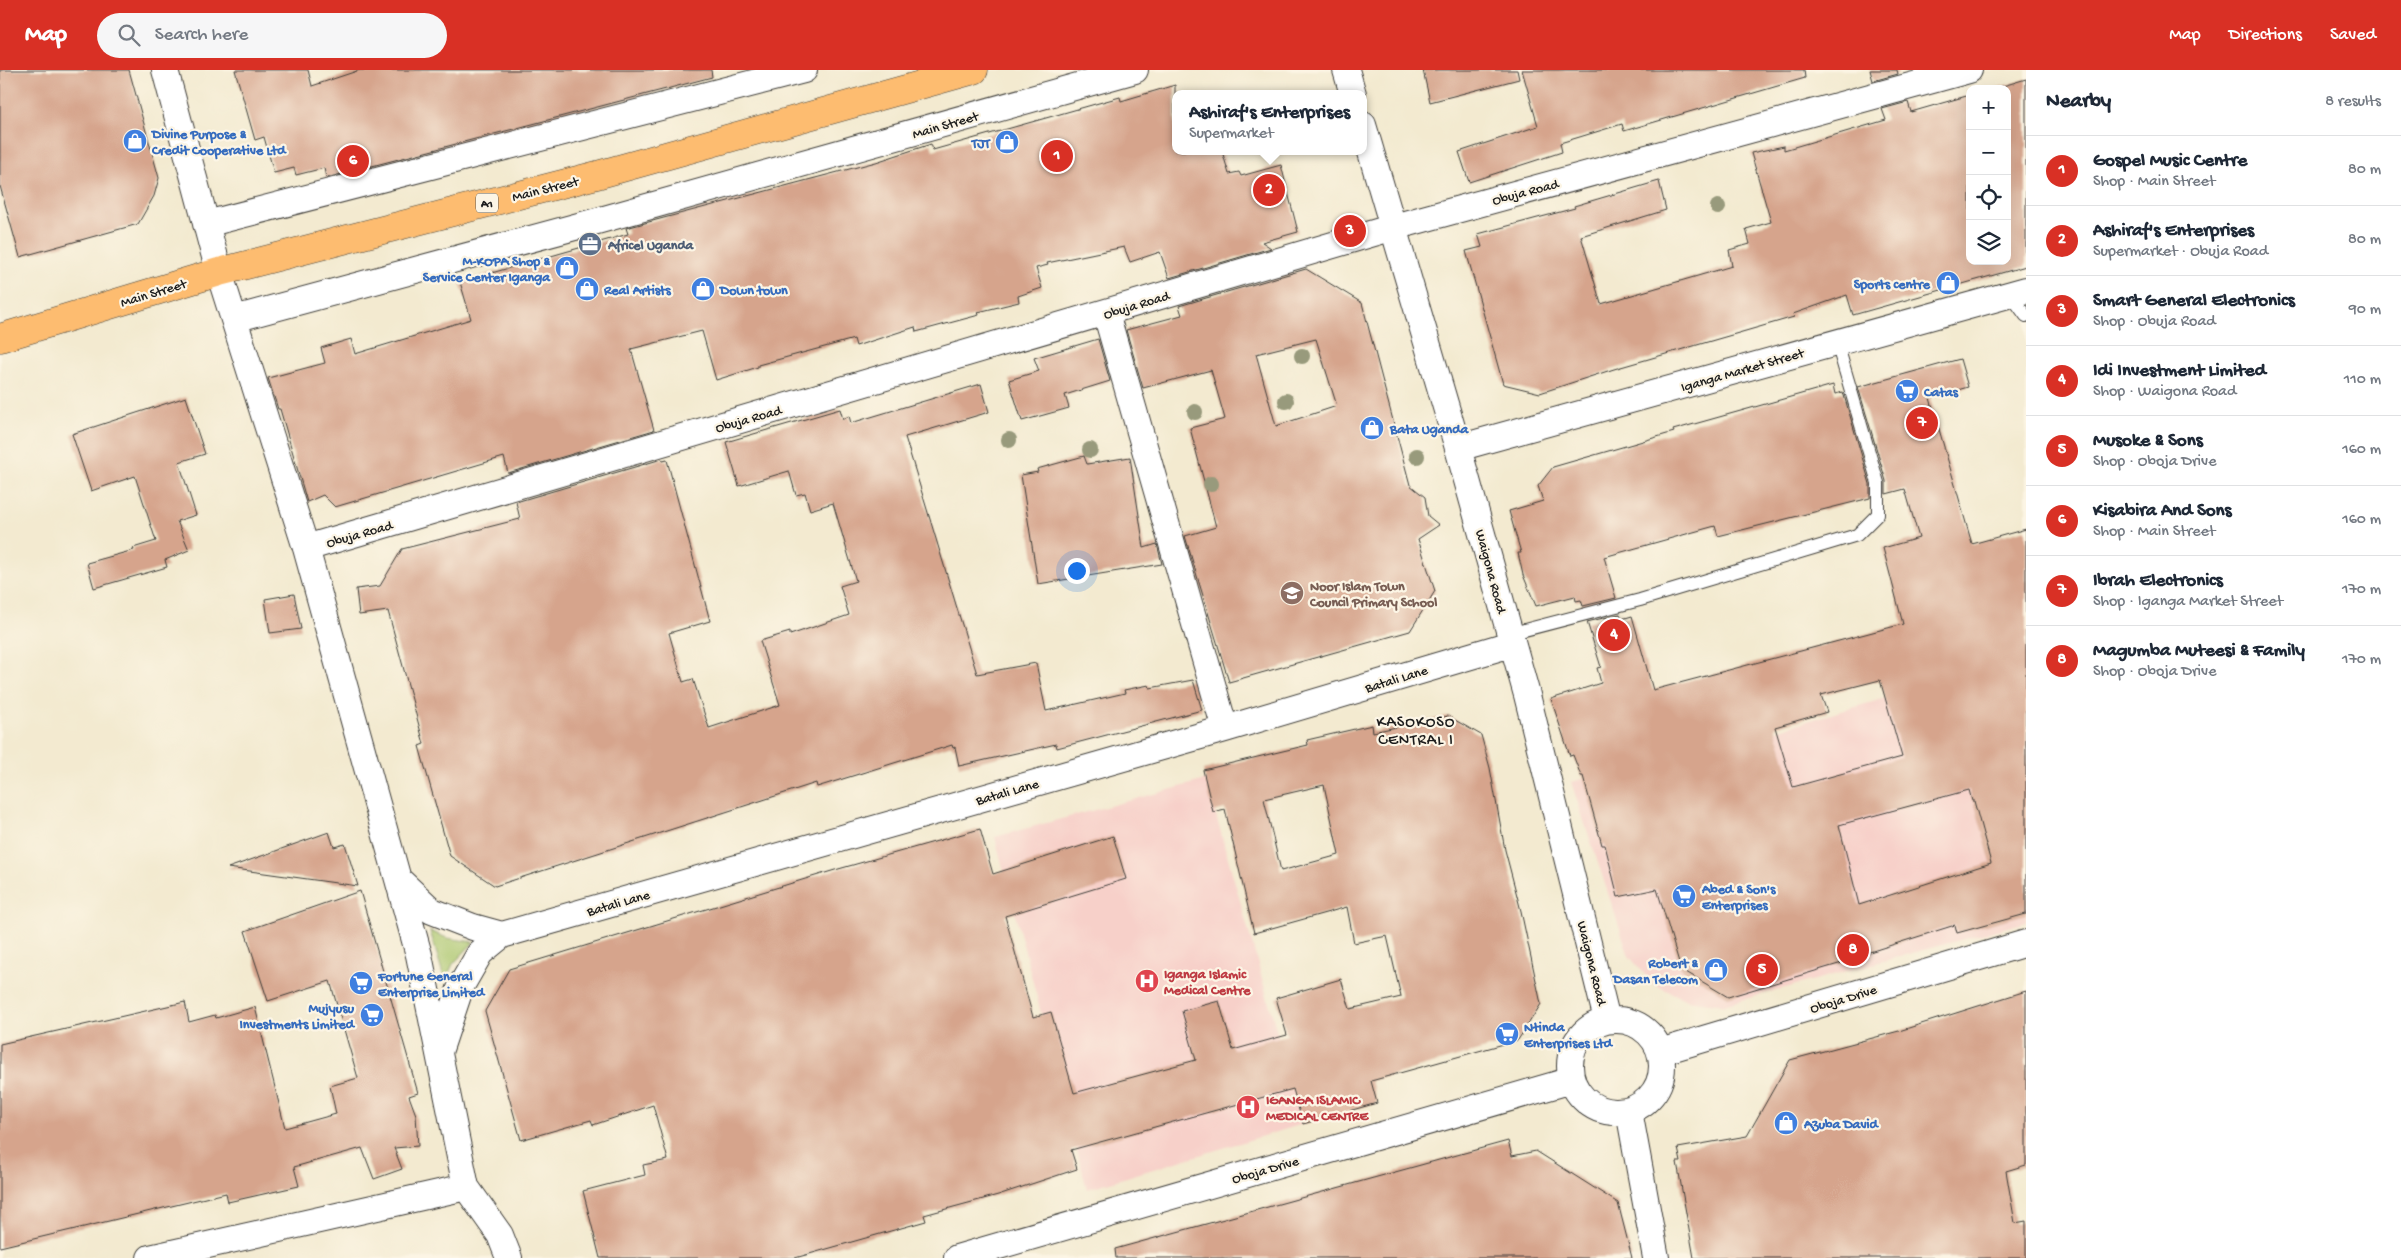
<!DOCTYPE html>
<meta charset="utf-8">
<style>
:root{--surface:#fff;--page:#f6f6f7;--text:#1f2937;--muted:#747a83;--line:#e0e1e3;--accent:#d93025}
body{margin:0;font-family:"Gochi Hand",sans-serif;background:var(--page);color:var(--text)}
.controls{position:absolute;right:15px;top:15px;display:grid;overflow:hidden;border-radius:10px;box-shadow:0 5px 20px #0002}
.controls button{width:45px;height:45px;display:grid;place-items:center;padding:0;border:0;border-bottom:1px solid var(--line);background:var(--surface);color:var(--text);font:25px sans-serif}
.you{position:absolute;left:1076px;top:500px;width:18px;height:18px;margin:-12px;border:4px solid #fff;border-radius:50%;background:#1a73e8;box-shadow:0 0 0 8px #1a73e833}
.badge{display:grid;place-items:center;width:32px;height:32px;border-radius:50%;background:var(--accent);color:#fff;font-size:16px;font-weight:700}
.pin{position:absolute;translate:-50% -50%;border:2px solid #fff;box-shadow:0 1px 5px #0006}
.popup{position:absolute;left:1172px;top:20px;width:195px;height:65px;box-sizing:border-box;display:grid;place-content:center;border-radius:10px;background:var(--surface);filter:drop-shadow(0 1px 4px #0005);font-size:16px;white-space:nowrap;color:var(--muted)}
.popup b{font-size:19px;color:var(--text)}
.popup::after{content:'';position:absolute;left:50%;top:100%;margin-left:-10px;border:10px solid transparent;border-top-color:var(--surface)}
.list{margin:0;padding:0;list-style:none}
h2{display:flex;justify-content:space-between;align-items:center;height:65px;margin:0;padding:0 20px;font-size:21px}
h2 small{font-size:16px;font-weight:400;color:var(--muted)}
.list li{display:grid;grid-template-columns:32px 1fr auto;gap:15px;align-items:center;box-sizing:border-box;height:70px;padding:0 20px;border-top:1px solid var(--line)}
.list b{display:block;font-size:19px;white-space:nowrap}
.list p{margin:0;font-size:16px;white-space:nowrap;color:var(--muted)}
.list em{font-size:16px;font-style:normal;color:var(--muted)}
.icon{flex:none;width:28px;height:28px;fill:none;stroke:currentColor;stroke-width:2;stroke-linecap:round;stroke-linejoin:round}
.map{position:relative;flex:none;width:2026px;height:1188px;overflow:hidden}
header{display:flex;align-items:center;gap:30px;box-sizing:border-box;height:70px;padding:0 25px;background:var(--accent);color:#fff}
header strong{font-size:24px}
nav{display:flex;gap:28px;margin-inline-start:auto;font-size:18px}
.search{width:350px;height:45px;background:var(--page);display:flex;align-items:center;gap:12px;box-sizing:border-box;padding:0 18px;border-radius:28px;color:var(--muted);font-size:19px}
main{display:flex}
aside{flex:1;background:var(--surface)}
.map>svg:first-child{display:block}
.built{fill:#f7d0c9}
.green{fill:#aac66d;stroke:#637144}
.building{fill:#d6a48c;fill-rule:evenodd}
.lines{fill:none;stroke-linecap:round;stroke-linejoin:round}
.service-casing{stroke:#3c3b37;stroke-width:14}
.minor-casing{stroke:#3c3b37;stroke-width:28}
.primary-casing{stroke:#3c3b37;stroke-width:29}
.service{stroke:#fff;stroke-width:12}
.minor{stroke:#fff;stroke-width:26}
.primary{stroke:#fdbc6f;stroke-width:28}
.tree{fill:#989a7c}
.labels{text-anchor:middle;stroke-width:4.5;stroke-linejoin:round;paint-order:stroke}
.shield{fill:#fcf5e5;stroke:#5f5d58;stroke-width:1}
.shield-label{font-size:12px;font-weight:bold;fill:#1c1c1c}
.street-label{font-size:14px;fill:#1c1c1c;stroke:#fcf5e5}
.shop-label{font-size:14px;font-weight:bold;fill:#366cbe;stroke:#fcf5e5;text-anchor:start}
.service-label{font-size:14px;font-weight:bold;fill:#4e5e75;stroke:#fcf5e5;text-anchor:start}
.education-label{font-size:14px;font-weight:bold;fill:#785e54;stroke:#fcf5e5;text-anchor:start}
.health-label{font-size:14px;font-weight:bold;fill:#be3a42;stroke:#fcf5e5;text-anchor:start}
.quarter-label{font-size:16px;letter-spacing:1px;fill:#1c1c1c;stroke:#fcf5e5}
</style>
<header>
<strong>Map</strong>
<div class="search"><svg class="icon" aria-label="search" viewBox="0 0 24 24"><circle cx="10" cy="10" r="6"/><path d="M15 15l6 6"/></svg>Search here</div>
<nav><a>Map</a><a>Directions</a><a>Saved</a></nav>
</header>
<main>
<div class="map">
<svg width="2026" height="1188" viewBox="0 0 2026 1188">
<rect width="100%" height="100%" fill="#fcf5e5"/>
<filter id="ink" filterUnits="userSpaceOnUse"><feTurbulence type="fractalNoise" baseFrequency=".02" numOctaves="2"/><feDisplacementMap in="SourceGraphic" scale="10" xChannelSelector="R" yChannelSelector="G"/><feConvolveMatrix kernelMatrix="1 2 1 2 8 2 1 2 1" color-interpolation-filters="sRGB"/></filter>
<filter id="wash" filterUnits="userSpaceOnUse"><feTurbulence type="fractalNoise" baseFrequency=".0096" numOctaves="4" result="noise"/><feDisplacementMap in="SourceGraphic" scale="20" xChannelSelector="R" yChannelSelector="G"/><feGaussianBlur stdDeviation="1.12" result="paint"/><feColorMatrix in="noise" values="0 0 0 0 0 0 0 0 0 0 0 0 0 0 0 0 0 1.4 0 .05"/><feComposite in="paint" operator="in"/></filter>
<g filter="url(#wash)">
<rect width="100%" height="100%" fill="#f3ead0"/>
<path class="built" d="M2026 593V852L1723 935 1687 930 1653 914 1629 886 1571 712 1776 660 1907 622Z
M1206 710 1303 1054 1087 1119 995 767Z"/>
<path class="green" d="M430 861 447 868 474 872 453 894 445 911Z"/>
<g id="blocks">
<path class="building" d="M0 0H129L159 108 154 126 138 154 20 187 0 116Z
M235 0H308L312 16 360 0H711L712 7 326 108 324 98 296 105 294 98 274 103 264 67 255 70Z
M1423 0H1517L1519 9 1430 32Z
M1522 0H1804L1805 8 1624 61 1622 54 1560 73 1562 82 1469 112 1459 82 1538 56Z
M1870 0H1897L1898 4 1873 11Z
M2026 9V196L1853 245 1847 225 1793 244 1794 247 1614 299 1540 323 1503 314 1466 181 1482 177 1478 164 1575 138 1574 136 1659 111 1666 140 1581 166 1601 234 1732 196 1729 180 1750 174 1746 159 1771 152 1751 83 1784 76V80L1886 50 1882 39 1908 32 1911 42 1970 25V191H2007V19H1993Z
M1175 15V81H1222L1229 104 1239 102 1241 106 1281 95 1298 162 1262 172 1271 178 1169 208 1160 182 1130 192 1124 177 1047 193 1048 195 1036 198 1042 218 1018 226 1019 232 978 242 979 245 916 262 915 257 856 276 854 269 758 295V297L716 310 702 261 631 279 654 360 508 403 504 387 335 437 323 425 307 432 280 339H278L268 308 325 293 321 278 351 269 355 284 471 249 460 212 628 164 626 158 876 92 931 74 933 80 1120 27 1121 31Z
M1306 199 1362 233 1410 415 1425 427 1428 446 1439 455 1418 469 1435 521 1410 561 1229 612 1185 466 1216 457 1190 358 1225 349 1211 300 1143 318 1126 260 1182 245 1179 236ZM1316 269 1337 336 1276 356 1256 284Z
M1098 269 1110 311 1065 325 1069 338 1022 351 1009 310 1039 301 1034 288Z
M1960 289 1968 317 1930 328 1972 474 2026 459V844L1957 863 1955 855 1841 891 1842 893 1728 927 1681 899 1657 819 1618 827 1605 775H1602L1583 706H1581L1573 685 1570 686 1551 629 1601 613 1597 598 1601 597 1587 552 1620 544 1622 549 1632 546 1653 620 1903 554 1883 478 1919 468 1905 419 1886 424V411L1858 317ZM1880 610 1902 687 1793 717 1775 657 1827 642 1821 625ZM1969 720 1972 731H1974L1991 793 1859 835 1839 755Z
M981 314 989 342 905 367 977 604 1036 593 1046 641 1125 623 1124 620 1149 615 1150 618 1193 610 1202 640 1057 678 1056 674 959 696 955 677 953 678 952 675 817 717 816 713 495 816 450 786 419 676 424 674 388 541 359 545 356 519 380 516 402 479 520 449 516 432 662 389 663 391 667 390 710 551 669 563 683 612 693 609 709 658 780 635 760 571 790 562V565L849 545 840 516 856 511 833 433 810 440 805 423 796 425 789 401 739 416 726 372 840 339 843 349 849 346 851 353Z
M1833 315 1835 324 1843 322 1870 414V428L1718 466 1715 456 1604 487 1616 528 1583 536 1581 530 1576 531 1575 526 1536 536 1523 505 1518 483H1521L1509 441 1543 431 1538 416 1553 397 1674 362 1673 360Z
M186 327 205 384 179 392 196 445 177 451 189 480 165 490 167 497 94 518 87 493 134 480 133 478 156 471 135 406 91 421 72 364Z
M1084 386 1087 394 1130 387 1144 478 1157 474 1162 494 1038 514 1021 405 1038 402 1037 399Z
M294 524 301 559 270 563 265 529Z
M1448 646 1481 665 1490 698 1505 780 1521 841 1541 934 1518 970 1371 1011 1377 1033 1303 1054 1293 1019 1071 1080 1077 1099 998 1125 924 1145 926 1151 795 1188H600L583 1121 645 1105 643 1095 668 1090 653 1035 593 1055 591 1050 521 1070 485 941 509 899 835 800 980 759 993 804 1113 766 1126 809 1005 846 1033 947 1051 942 1074 1023 1196 990 1182 941 1219 931 1233 980 1287 965 1276 928 1341 909 1350 939 1401 927 1387 866 1354 873 1347 837 1254 863 1225 739 1213 742 1203 700 1308 675 1307 670 1372 655 1373 662ZM1324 715 1339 785 1281 801 1264 729Z
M329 762 334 777 345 774 358 816 228 798Z
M360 821 418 1023 409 1026 416 1045 418 1076 394 1078 402 1099 374 1109 362 1078 294 1097 299 1116 228 1132 226 1123 0 1177V974L185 932 189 952 215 945 216 948 255 937 285 1058 336 1044 330 1016 358 1008 330 911 268 931 245 861Z
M2026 921V1095L2006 1101 2015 1153 2026 1151V1188H1694L1677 1092H1681L1678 1078 1747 1066 1790 990 1899 961Z
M1508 1071 1512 1086 1536 1081 1618 1133 1632 1188H1116L1115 1179Z"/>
</g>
</g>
<g filter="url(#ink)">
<use href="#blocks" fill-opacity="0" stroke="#3c3b37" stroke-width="1"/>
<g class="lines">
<g class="service-casing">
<path id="service" d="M2010 224 2026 246
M1509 564 1640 530 1857 465 1878 444V413L1837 273"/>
</g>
<g class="minor-casing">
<path id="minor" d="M165 0 219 202 306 478 419 885 466 1117 500 1165 509 1188
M1346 0 1353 24
M1363 55 1458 378 1527 625 1607 950
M206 154 804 0
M1106 243 1225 659
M234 249 597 151 1135 0
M1458 378 2026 220
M306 478 1394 157 1969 0
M398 809 432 841 473 857 502 865
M1570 996a46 46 0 1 1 92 0a46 46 0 1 1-92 0Z
M439 982 461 916 480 883 502 865 1225 659 1511 574
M1660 982 2026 873
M1629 1041 1656 1188
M150 1188 466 1117
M957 1188 1572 1010"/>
</g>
<g class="primary-casing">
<path id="primary" d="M0 268 219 202 597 105 974 0"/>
</g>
<use href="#service" class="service"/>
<use href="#minor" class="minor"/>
<use href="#primary" class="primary"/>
</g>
<g class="tree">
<circle cx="1718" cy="137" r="8"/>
<circle cx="1302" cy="286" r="8"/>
<circle cx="1286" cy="331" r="8"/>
<circle cx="1195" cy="342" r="8"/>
<circle cx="1009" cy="370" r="8"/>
<circle cx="1090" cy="380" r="8"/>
<circle cx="1417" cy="386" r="8"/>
<circle cx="1211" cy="414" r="8"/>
</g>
</g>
<defs>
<g id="shop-disc" transform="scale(1.25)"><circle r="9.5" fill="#3f7fe0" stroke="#fcf5e5"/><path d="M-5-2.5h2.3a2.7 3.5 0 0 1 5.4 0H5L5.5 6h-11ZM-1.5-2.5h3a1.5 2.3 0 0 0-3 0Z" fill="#fff"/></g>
<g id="office-disc" transform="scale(1.25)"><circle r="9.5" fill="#5c6f8a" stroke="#fcf5e5"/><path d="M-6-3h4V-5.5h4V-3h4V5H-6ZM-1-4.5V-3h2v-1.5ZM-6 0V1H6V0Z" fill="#fff"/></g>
<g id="supermarket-disc" transform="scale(1.25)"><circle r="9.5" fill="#3f7fe0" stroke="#fcf5e5"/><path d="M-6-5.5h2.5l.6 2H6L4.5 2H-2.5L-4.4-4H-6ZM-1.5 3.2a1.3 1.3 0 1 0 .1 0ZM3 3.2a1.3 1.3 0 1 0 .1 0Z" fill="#fff"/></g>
<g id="school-disc" transform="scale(1.25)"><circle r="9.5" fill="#8d6e63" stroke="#fcf5e5"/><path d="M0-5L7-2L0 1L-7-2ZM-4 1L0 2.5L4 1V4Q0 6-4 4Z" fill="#fff"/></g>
<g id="hospital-disc" transform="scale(1.25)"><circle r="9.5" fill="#e0444e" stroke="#fcf5e5"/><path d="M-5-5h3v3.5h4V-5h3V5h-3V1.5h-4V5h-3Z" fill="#fff"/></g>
</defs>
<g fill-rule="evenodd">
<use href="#shop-disc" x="135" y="71"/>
<use href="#shop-disc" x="1007" y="72"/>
<use href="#office-disc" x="590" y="174"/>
<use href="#shop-disc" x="567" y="198"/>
<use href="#shop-disc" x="1948" y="213"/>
<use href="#shop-disc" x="587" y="219"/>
<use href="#shop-disc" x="703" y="219"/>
<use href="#supermarket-disc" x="1907" y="321"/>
<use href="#shop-disc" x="1372" y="358"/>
<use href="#school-disc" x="1292" y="523"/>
<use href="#supermarket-disc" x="1684" y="826"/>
<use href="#shop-disc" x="1716" y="900"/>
<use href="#hospital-disc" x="1147" y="911"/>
<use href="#supermarket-disc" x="361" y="913"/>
<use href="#supermarket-disc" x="372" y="945"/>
<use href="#supermarket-disc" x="1507" y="964"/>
<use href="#hospital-disc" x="1248" y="1037"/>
<use href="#shop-disc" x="1786" y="1053"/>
</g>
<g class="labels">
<rect class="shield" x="476" y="123.5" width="22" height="19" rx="4"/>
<g class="shield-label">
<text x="487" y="137">A1</text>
</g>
<g class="street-label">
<text transform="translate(945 54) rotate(-16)" y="5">Main Street</text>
<text transform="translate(545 118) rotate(-14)" y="5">Main Street</text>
<text transform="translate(1525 121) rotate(-15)" y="5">Obuja Road</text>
<text transform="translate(153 222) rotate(-17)" y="5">Main Street</text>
<text transform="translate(1136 234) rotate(-17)" y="5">Obuja Road</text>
<text transform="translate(1742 299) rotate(-16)" y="5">Iganga Market Street</text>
<text transform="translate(748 348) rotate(-16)" y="5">Obuja Road</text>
<text transform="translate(359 463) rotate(-16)" y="5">Obuja Road</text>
<text transform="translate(1492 501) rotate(75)" y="5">Waigona Road</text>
<text transform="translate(1396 608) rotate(-17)" y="5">Batali Lane</text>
<text transform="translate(1007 721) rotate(-16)" y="5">Batali Lane</text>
<text transform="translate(618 832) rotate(-16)" y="5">Batali Lane</text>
<text transform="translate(1593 893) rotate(76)" y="5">Waigona Road</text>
<text transform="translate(1843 928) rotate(-17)" y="5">Oboja Drive</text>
<text transform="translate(1265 1099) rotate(-16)" y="5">Oboja Drive</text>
</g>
<g class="shop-label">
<text x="152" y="68">Divine Purpose &amp;<tspan x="152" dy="16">Credit Cooperative Ltd</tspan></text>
<text x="990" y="77" text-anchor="end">TJT</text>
<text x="550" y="195" text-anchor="end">M-KOPA Shop &amp;<tspan x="550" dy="16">Service Center Iganga</tspan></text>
<text x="1930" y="218" text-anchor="end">Sports centre</text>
<text x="604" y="224">Real Artists</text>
<text x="720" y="224">Down town</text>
<text x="1924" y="326">Catas</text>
<text x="1390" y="363">Bata Uganda</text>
<text x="1702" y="823">Abed &amp; Son's<tspan x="1702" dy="16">Enterprises</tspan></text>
<text x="1698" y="897" text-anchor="end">Robert &amp;<tspan x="1698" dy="16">Dasan Telecom</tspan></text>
<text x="378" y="910">Fortune General<tspan x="378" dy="16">Enterprise Limited</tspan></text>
<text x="354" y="942" text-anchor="end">Mujyusu<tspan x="354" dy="16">Investments Limited</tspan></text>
<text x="1524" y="961">Ntinda<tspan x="1524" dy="16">Enterprises Ltd</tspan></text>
<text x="1804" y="1058">Azuba David</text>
</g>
<g class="service-label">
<text x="608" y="179">Africel Uganda</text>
</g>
<g class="education-label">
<text x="1310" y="520">Noor Islam Town<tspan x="1310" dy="16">Council Primary School</tspan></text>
</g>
<g class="health-label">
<text x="1164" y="908">Iganga Islamic<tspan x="1164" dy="16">Medical Centre</tspan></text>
<text x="1266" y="1034">IGANGA ISLAMIC<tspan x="1266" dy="16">MEDICAL CENTRE</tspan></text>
</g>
<g class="quarter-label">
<text x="1416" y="656">KASOKOSO<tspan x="1416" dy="18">CENTRAL I</tspan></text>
</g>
</g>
</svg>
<div class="controls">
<button>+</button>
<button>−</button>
<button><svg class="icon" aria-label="locate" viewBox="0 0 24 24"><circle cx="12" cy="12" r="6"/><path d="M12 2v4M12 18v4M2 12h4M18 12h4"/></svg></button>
<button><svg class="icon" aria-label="layers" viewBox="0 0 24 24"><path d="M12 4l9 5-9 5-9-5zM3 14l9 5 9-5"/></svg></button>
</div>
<div class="you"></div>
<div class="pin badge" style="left:1057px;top:86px">1</div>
<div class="pin badge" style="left:1269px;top:120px">2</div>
<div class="popup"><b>Ashiraf's Enterprises</b>Supermarket</div>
<div class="pin badge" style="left:1350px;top:161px">3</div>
<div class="pin badge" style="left:1614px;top:565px">4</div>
<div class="pin badge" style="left:1762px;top:900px">5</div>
<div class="pin badge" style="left:353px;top:91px">6</div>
<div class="pin badge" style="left:1922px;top:353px">7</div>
<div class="pin badge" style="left:1853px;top:880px">8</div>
</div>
<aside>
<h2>Nearby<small>8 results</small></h2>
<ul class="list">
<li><span class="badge">1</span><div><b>Gospel Music Centre</b><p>Shop · Main Street</p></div><em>80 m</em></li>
<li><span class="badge">2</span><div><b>Ashiraf's Enterprises</b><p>Supermarket · Obuja Road</p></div><em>80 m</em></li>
<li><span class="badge">3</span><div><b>Smart General Electronics</b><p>Shop · Obuja Road</p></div><em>90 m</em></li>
<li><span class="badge">4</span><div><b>Idi Investment Limited</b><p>Shop · Waigona Road</p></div><em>110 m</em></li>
<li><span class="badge">5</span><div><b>Musoke &amp; Sons</b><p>Shop · Oboja Drive</p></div><em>160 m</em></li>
<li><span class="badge">6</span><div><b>Kisabira And Sons</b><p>Shop · Main Street</p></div><em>160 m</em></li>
<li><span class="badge">7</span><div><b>Ibrah Electronics</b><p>Shop · Iganga Market Street</p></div><em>170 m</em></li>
<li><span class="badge">8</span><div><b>Magumba Muteesi &amp; Family</b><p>Shop · Oboja Drive</p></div><em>170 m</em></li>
</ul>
</aside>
</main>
